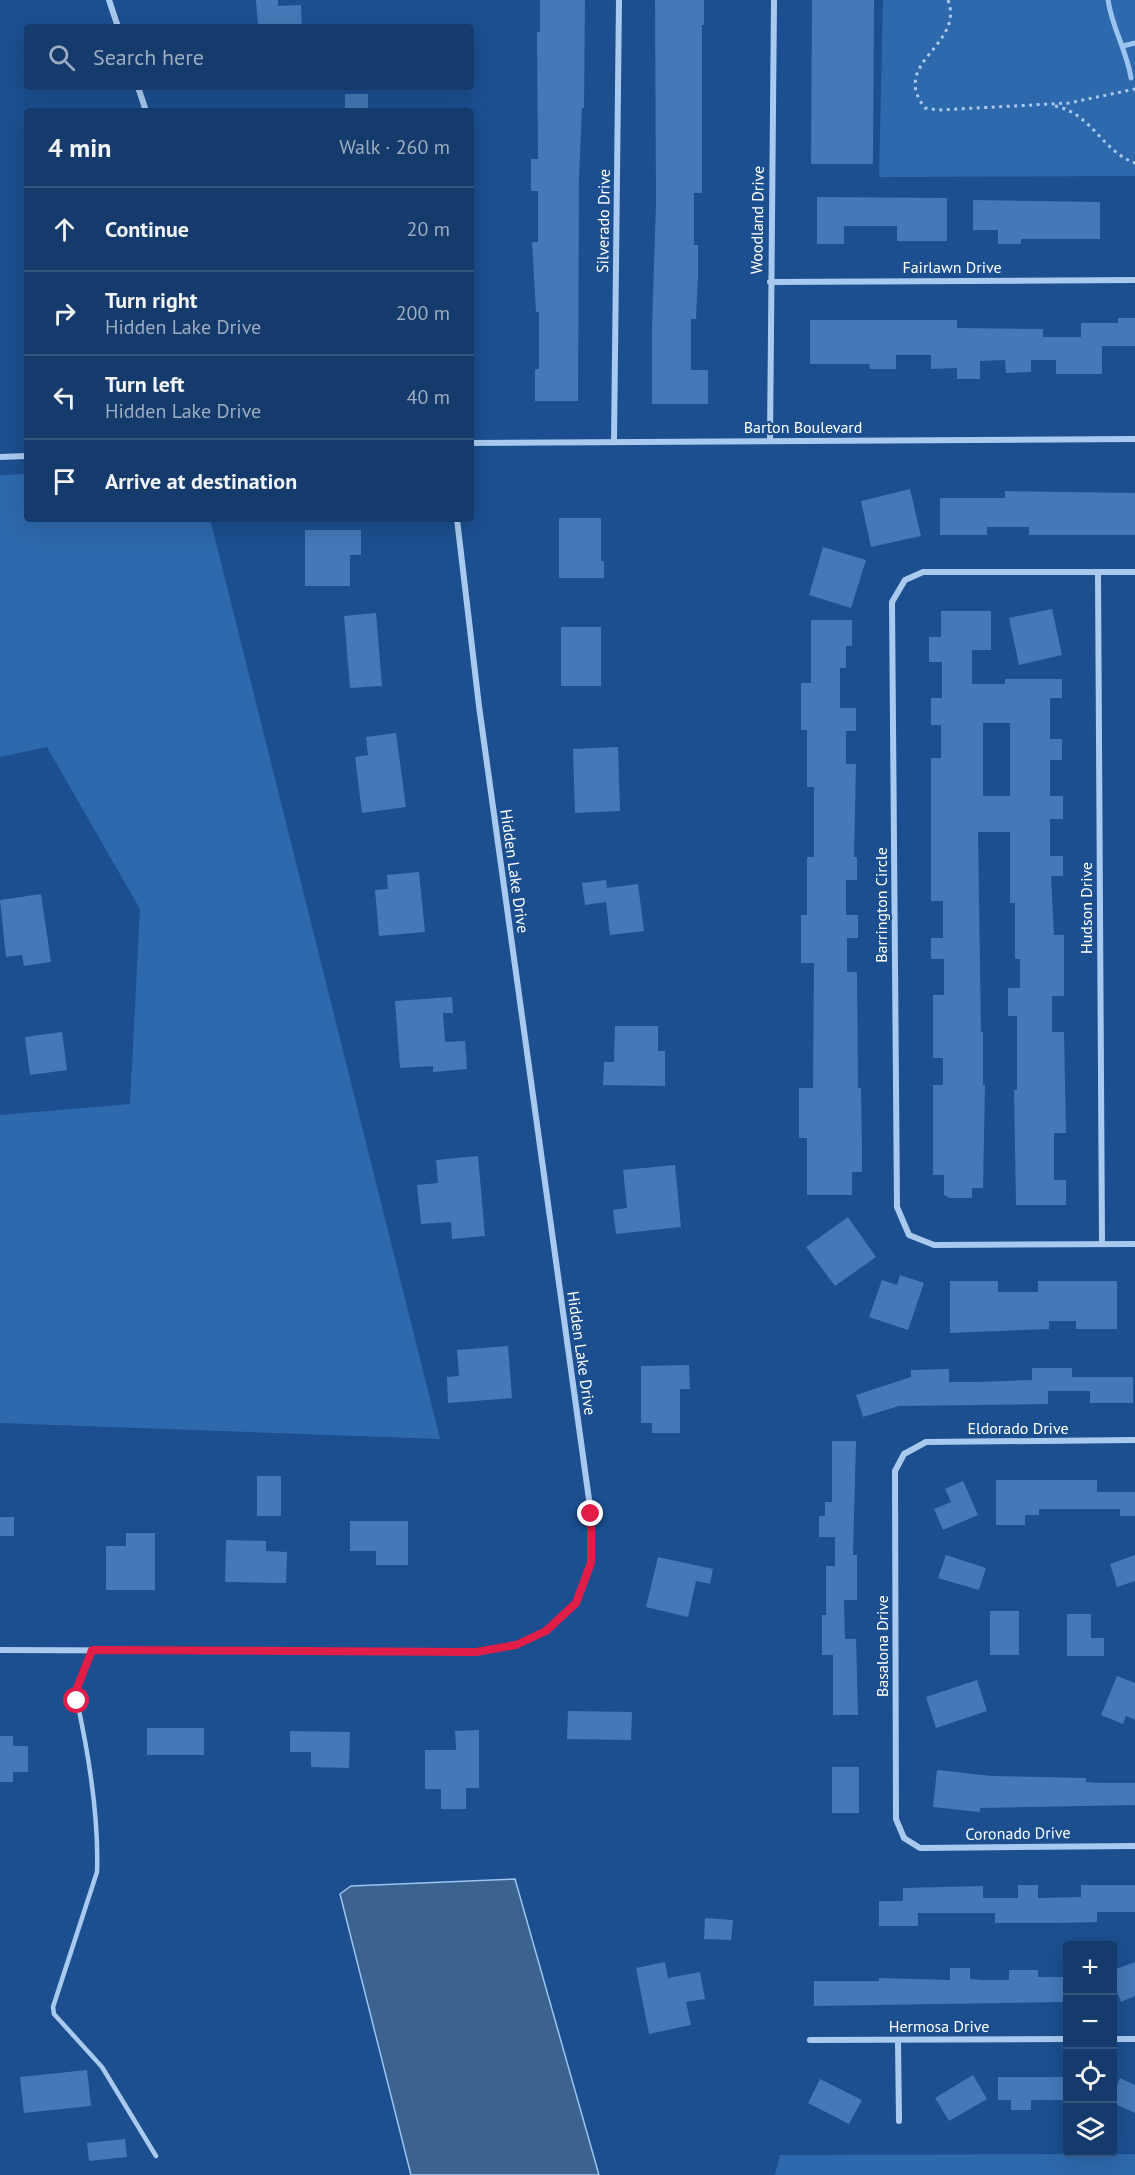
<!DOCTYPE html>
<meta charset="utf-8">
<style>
:root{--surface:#143b6b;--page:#214673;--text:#f1f3f6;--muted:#9dadc1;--line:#33557e}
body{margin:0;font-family:"PT Sans",sans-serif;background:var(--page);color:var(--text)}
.controls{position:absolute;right:18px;bottom:18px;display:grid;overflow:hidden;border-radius:6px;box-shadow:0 6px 24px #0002}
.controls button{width:54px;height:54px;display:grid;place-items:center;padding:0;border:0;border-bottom:2px solid var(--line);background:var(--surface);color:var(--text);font:30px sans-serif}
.stop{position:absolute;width:18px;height:18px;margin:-14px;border:4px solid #e11d48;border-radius:50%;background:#fff}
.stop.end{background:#e11d48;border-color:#fff;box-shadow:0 2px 6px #0008}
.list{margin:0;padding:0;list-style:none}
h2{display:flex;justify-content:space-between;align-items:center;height:78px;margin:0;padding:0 24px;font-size:26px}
h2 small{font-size:20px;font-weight:400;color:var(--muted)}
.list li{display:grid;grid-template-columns:39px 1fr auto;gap:18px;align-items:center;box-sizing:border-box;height:84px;padding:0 24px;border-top:2px solid var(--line)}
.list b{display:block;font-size:22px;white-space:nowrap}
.list p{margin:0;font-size:20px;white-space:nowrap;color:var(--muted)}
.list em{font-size:20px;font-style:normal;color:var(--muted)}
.icon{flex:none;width:33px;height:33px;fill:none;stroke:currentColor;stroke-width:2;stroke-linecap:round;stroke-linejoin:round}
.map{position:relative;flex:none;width:1135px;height:2175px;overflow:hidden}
.search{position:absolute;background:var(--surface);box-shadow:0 6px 24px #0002;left:24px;top:24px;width:450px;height:66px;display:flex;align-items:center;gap:15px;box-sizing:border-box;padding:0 21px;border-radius:6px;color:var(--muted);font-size:22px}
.panel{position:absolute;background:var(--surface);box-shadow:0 6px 24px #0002;left:24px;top:108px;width:450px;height:414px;border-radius:6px}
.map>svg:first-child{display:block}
.green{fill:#2e69ad}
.water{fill:#3c6290;stroke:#9cc4f0;stroke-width:1.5}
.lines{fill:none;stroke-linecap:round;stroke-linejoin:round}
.stream{stroke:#9cc4f0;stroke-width:5}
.building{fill:#4478b7;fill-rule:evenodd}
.path{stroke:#a9c9ee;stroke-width:3;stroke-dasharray:3 4.5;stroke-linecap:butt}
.service{stroke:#a9c9ee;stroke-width:4.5}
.minor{stroke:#a9c9ee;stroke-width:6}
.route{stroke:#e11d48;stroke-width:8}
.labels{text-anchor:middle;stroke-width:4.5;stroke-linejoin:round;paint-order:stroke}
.street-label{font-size:16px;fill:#fff;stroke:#1b4f8f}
</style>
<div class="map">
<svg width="1135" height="2175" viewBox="0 0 1135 2175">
<rect width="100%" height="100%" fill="#1b4f8f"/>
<path class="green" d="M883 0H1135V176L879 177Z
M27 474V519H210L440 1439 0 1423V1115L130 1104 140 909 47 747 0 757V475Z
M1135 2154V2175H775L780 2155Z"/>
<path class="water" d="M515 1879 599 2175H411L340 1894 351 1886Z"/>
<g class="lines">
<path class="stream" d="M1108 0C1112 28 1127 51 1131 78
M1123 46 1135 43"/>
</g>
<path class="building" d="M256 0H278V6L301 5 302 27H258Z
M540 0H585L584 108H582L579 179 578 401H535V369H539V312H536L532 242H538V191H531V159H538L537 32H540Z
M655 0H704V25H702V193H694V245H698V277L696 319H691V370H708V404H652V328L656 203Z
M812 0H874L873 164H811Z
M345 94H368V111H345Z
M817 197 947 198V241H897V226H844V244H817Z
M973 200 1100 202V239H1021V244H998V230H973Z
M1118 318H1135V346H1102V374H1056V360H1031V372L1006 373 1005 360 980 361V379H957V368L931 369V355H896V369H870L869 364H810V320H957V328L1043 329V337H1081V323H1118Z
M910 489 921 536 871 547 861 501Z
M1005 491 1135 493V535H1029V527H987V535H940V498H1005Z
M559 518H601V561H604V578H559Z
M305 530H361V555H350V586H305Z
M823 547 866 560 851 608 809 595Z
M1052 609 1062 655 1019 665 1009 618Z
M941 611H991V650H972V684H1005V679H1062V698H1050V739H1062V760H1050V796H1063V819H1050V856H1063V876H1051L1054 935H1064V996H1052V1032H1064L1066 1133H1054V1180H1066V1205H1016L1014 1090H1017V1016H1008V988H1020V959H1015V903H1010V832H978L981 1032H983V1085H985L983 1188H972V1198H950L944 1195V1175H933V1085H943V1058H933V995H944V959H931V938H943V901H931V758H941V725H931V698H942V662H929V637H941ZM983 723H1010V796H983Z
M376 613 382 686 350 688 344 616Z
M811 620H852V646H846V668H840V708H856V731H846V764H856L854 857H857V880H846V915H858V938H847V972H857L858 1088H861L862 1147V1172H852V1195H807V1138H799V1088H813L814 963H801V915H807V857H814V787H807V730H801V683H811Z
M561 627H601V686H561Z
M396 733 406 807 362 813 355 757 368 755 366 737Z
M618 747 620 811 575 813 573 749Z
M419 872 425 932 379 936 375 890 388 889 387 875Z
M606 880 607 888 638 884 644 931 610 935 606 902 585 905 582 883Z
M41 894 51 962 24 966 22 955 6 957 0 900Z
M452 997 453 1013H443L445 1042 465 1041 467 1069 433 1072V1066L400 1068 395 1001Z
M615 1026H658V1051H665V1086L603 1085 604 1062H614Z
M62 1032 67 1070 30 1075 25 1037Z
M478 1156 485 1236 452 1239 451 1222 421 1224 417 1185 438 1183 436 1160Z
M675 1165 681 1227 616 1234 613 1210 627 1208 623 1170Z
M848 1217 876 1257 835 1286 806 1247Z
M900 1275 924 1283 908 1330 869 1317 882 1280 897 1285Z
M950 1281H998V1292H1038V1281H1117V1329H1076V1321H1049V1329L950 1333Z
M508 1346 512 1398 448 1403 447 1377 459 1376 457 1350Z
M689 1365 690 1389H680V1433H652V1423H641V1366Z
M1032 1368H1072V1377H1133V1403H1090V1391H1048V1404L899 1406 863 1417 856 1395 911 1377V1370L949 1369V1382H976L1032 1380Z
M832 1441H856L853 1555H857V1600H844L845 1639H856L858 1715H833V1655H822V1615H826V1566H835V1537H819V1516H825V1502H832Z
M257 1476H281V1516H257Z
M996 1480H1097V1492H1135V1516H1120V1509H1039V1515H1025V1525H996Z
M963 1481 978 1515 943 1530 934 1509 951 1502 945 1489Z
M0 1517H14V1536H0Z
M350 1521H408V1565H376V1551H350Z
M126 1533H155V1590H106V1546H126Z
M226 1540 266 1541V1551L287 1552 286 1583 225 1582Z
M946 1555 986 1568 979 1590 938 1578Z
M1135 1555V1581L1117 1587 1110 1564Z
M658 1557 713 1569 710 1584 696 1581 688 1617 646 1607Z
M990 1611H1019V1655H990Z
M1067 1614H1091V1638H1104V1656H1067Z
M1117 1676 1135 1683V1720L1126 1716 1123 1724 1101 1715Z
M977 1680 987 1711 936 1728 926 1697Z
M568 1711 632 1712 631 1740 567 1739Z
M147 1728H204V1755H147Z
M479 1730V1788H466V1809H441V1789H425V1750H456L455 1731Z
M290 1731 350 1732 349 1768 311 1767V1752H290Z
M0 1736H13V1746H28V1772H13V1782H0Z
M832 1767H859V1813H832Z
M937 1770 992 1776 1086 1778V1782L1099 1783H1135V1805L980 1808V1812L933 1807Z
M1018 1885H1038V1898L1081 1897V1885H1135V1912H1097V1922L1058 1923H995V1913H918V1926H879V1901H903V1888L983 1886V1898H1018Z
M705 1918 733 1920 731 1940 704 1939Z
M665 1962 668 1978 700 1972 705 1999 686 2002 691 2025 649 2034 636 1968Z
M1135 1962V1996L1121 2002 1113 1980V1970Z
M950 1968H970V1979L983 1980H1009V1970H1038V1977H1068V2002L814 2006V1981H879V1978L950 1980Z
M87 2070 91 2106 24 2113 20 2077Z
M973 2075 987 2099 949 2121 935 2098Z
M998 2077H1068V2100H1031V2110H1011V2100H998Z
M1120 2078 1135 2085V2113L1113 2103V2096Z
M820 2079 862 2100 849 2124 808 2103Z
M125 2139 127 2157 89 2161 87 2143Z"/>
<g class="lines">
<path class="path" d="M948 0C965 46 889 62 925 108L939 110 1069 103 1135 89
M1055 106C1091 113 1102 151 1135 163"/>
<path class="service" d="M92 1650 77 1688V1701C89 1756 99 1816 97 1872L53 2007 54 2014 102 2067 156 2156"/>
<path class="minor" d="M109 0 118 27
M138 87 146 111
M770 282 1135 280
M770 441 774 0
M614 442 619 0
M471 443 1135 439
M0 457 27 456
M1098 572 1102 1244
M1135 572H923L905 580 892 602 897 1207 909 1235 934 1245 1135 1244
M1135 1440 926 1442 904 1454 895 1471 896 1819 904 1838 920 1848 1135 1846
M0 1650 475 1652 516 1645 546 1631 576 1603 591 1563V1514L479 706 457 519
M1112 2039H1135
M810 2040 1068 2039
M898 2040 899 2121"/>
</g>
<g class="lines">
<path class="route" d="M77 1701V1688L92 1650 476 1652 516 1645 546 1631 576 1603 591 1563V1514"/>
</g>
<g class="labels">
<g class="street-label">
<text transform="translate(757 220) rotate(-89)" y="6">Woodland Drive</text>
<text transform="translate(603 221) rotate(-89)" y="6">Silverado Drive</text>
<text x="952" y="273">Fairlawn Drive</text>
<text x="803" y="433">Barton Boulevard</text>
<text transform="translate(515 871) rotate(82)" y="6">Hidden Lake Drive</text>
<text transform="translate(881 905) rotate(-90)" y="6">Barrington Circle</text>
<text transform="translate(1086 908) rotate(-90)" y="6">Hudson Drive</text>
<text transform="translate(582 1353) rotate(82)" y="6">Hidden Lake Drive</text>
<text x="1018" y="1434">Eldorado Drive</text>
<text transform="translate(882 1646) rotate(-90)" y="6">Basalona Drive</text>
<text transform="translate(1018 1833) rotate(-1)" y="6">Coronado Drive</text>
<text x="939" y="2032">Hermosa Drive</text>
</g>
</g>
</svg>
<div class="controls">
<button>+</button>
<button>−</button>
<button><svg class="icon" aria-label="locate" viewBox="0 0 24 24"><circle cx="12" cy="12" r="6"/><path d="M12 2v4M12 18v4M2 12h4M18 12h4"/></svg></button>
<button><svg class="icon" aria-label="layers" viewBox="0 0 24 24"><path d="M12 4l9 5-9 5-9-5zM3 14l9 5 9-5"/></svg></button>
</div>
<div class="stop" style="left:77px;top:1701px"></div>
<div class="stop end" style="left:591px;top:1514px"></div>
<div class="search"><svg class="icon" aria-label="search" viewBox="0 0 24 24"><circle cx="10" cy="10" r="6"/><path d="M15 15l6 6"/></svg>Search here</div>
<section class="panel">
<h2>4 min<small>Walk · 260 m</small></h2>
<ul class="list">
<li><svg class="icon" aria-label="ahead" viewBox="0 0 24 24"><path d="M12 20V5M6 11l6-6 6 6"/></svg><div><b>Continue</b></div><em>20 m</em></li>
<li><svg class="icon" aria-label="right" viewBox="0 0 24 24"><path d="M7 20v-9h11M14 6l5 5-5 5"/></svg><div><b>Turn right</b><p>Hidden Lake Drive</p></div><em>200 m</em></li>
<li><svg class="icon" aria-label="left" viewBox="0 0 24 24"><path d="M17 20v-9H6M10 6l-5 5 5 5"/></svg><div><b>Turn left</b><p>Hidden Lake Drive</p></div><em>40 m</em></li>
<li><svg class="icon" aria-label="arrive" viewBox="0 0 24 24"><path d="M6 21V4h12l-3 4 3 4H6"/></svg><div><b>Arrive at destination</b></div></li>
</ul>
</section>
</div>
